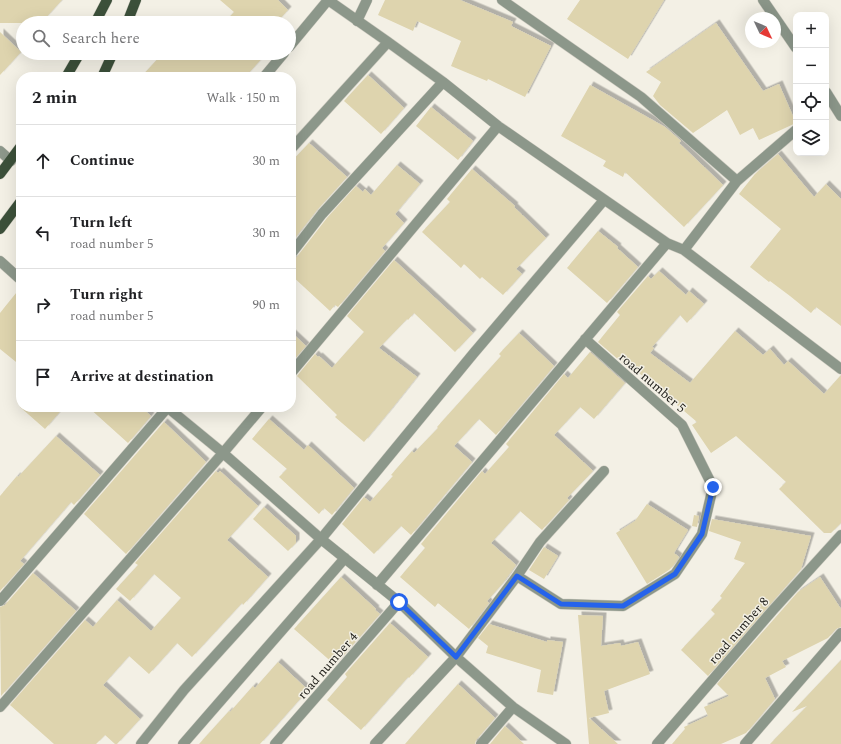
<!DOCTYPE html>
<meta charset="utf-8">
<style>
:root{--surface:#fff;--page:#f2f2f2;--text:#202124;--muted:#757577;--line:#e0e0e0}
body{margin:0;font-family:Spectral,serif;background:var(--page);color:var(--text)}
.controls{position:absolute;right:12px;top:12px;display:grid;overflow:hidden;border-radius:8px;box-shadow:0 4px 16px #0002}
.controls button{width:36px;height:36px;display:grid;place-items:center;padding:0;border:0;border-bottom:1px solid var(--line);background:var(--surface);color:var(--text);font:20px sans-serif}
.compass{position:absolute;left:745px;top:12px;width:36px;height:36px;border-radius:50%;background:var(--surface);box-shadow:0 4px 16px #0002;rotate:134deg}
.stop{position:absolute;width:12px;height:12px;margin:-9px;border:3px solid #2563eb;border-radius:50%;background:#fff}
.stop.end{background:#2563eb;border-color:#fff;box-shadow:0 1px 4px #0008}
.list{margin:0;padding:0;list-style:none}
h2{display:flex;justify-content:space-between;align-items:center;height:52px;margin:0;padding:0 16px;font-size:17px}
h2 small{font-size:13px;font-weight:400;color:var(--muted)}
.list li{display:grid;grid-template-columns:26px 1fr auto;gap:12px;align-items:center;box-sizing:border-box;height:72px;padding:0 16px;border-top:1px solid var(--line)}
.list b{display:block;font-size:15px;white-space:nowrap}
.list p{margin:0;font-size:13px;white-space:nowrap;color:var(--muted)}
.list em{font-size:13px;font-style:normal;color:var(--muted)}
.icon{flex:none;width:22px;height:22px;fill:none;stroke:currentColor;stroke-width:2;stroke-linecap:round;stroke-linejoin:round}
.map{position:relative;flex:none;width:841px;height:744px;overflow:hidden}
.search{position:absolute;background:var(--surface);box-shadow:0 4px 16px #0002;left:16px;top:16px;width:280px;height:44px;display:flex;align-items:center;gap:10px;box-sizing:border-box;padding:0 14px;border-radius:22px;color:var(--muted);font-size:15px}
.panel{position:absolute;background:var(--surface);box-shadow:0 4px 16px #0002;left:16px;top:72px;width:280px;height:340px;border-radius:16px}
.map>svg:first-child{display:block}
.building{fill:#ded4ae;filter:url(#shadow)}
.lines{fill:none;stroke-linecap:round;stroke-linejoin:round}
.minor-casing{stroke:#cecbc1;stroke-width:11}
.major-casing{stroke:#cecbc1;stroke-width:11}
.minor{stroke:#8c978a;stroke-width:10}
.major{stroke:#3c503a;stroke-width:10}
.route{stroke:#2563eb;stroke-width:5}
.labels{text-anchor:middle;stroke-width:3;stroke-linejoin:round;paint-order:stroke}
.street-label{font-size:13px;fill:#24231e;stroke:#f3f0e5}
</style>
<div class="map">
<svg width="841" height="744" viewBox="0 0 841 744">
<defs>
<filter id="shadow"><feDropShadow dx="3.5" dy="-3.5" stdDeviation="0" flood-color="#0004"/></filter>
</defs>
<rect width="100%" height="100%" fill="#f3f0e5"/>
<path class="building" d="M0 0H62L41 23H0Z
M220 0H278L288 10 276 23H224L234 12Z
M385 0H460L513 22 511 26 551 46 525 97 488 79 487 81 451 66 461 41 417 21 413 31 378 15Z
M580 0H664L628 59 567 19Z
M716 23 763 91 779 84 796 123 759 140 753 128 740 135 727 110 693 133 660 105 653 96 661 82 646 72Z
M0 32 21 52 0 75Z
M163 53H266V54L245 77H141Z
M368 75 404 108 381 134 344 101Z
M590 85 665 127 681 141 679 143 723 185 684 227 625 172 623 177 603 166 606 161 561 136Z
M431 107 473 141 458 160 416 126Z
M309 143 347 177 317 210 291 243V162Z
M778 154 814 197 826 184 841 199V326L816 307 811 313 790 296 770 281 769 282 750 267 781 229 739 194 755 174Z
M397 165 420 184 395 214 404 223 382 248 385 251 338 307 335 305 330 311 291 275V260L296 258 327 218 356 186 363 192 365 189 371 195Z
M472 169 515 206 514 207 546 238 516 269 522 274 503 295 482 277 480 279 464 264 461 268 422 232 450 202 447 199Z
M598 231 618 247 617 248 638 267 607 303 567 268Z
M394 260 473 333 455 352 414 313 408 320 407 319 379 348 417 377 389 412 364 442 335 417 337 415 297 376 315 354 318 357 319 356 332 368 364 332 347 316Z
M659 271 686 295 689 291 704 304 687 323 680 315 652 347 654 348 650 353 690 383 735 331 763 355 770 349 784 365 788 361 824 394 841 375V523L831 533H824L779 489 786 482 736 436 711 453 692 425 697 422 677 405 679 403 636 371 634 373 598 342 620 315 617 312 648 276 651 279Z
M21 287V366L0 349V313Z
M291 332 306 346 291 363Z
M519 333 554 366 496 435 479 419 454 446 472 462 411 535 401 526 374 554 342 524 364 497 370 502 393 476 391 475 412 451 414 453 438 428 437 427 501 356 499 354Z
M590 352 625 383 594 419 580 407 554 435 593 471 567 498 569 500 542 530 520 511 491 543 516 565 503 583 487 601 489 603 469 629 438 603 435 607 400 577 425 548 421 544 482 471 485 474 509 447 506 444 564 374 568 378Z
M20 407H64L45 429Z
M88 407H141L151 416 128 443Z
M269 419 304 450 308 445 354 488 332 515 324 508 319 514 279 477 287 469 252 439Z
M164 422 206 462 126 554 84 514Z
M56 436 100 475 74 505 71 502 20 561 24 564 0 591V496L17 476 18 477Z
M216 471 218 473 220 471 258 506 227 540 268 577 243 605 242 603 192 657 177 643 149 674 129 656 103 685 140 719 117 744H115L105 735 96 744H54L10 705 85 620 93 627 117 600 151 631 181 598 154 574 130 601 116 589 138 565 135 563Z
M647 504 688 530 674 553 679 557 674 565 669 570 647 584 616 533 635 521Z
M264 507 296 536V543L288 551 253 519Z
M694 515 699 516 697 527 692 526Z
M712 519 811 536 801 569 708 676 681 650 715 614 711 610 722 598 720 596 745 563 734 559 741 542 709 531Z
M544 547 558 556 544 579 529 570Z
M33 573 76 611 1 696 0 607 5 605Z
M341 577 376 609 375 610 380 614 335 665 294 629Z
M820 577 841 609V627L836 629 828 638 782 661 786 667 765 678 775 699 746 733 721 744H672L685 729 684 727 708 716 704 707 729 696 717 684 798 592Z
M578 615 603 616 601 646 620 643 621 646 638 642 650 674 604 691 609 713 589 718 618 744H589Z
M390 623 428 657 409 678 408 677 361 730 327 700 347 677 345 674Z
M489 624 547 642V640L563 642 553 695 537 692 541 670 486 653 488 646 478 638Z
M841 660V744H770L807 706 792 712Z
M278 662 308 690 260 744H199L229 711 230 712 253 686 255 688Z
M458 684 495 718 476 740 475 744H405Z
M505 726 524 744H490Z"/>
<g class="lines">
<g class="minor-casing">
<path id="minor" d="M328 0 388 42 443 82 498 126 667 243 684 250 841 369
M502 0 641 97 737 181 684 250
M763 0 796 48
M357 21 367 0
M289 47 328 0
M264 77 284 53
M826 92 841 116
M291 149 388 42
M0 151 11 161
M737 181 796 130
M291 254 322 214 443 82
M0 261 21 280
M291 373 498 126
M167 407 223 453 321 539 399 602 456 657 513 707 566 744
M517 576 561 604 623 606 675 574 702 534 713 487 682 425 585 339
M377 585 667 243
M0 601 168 407
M0 707 223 453 262 407
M141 744 184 690 321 539 473 354 604 200
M183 744 345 558
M275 744 399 602
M375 744 456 657 517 576 540 542 604 471
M481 744 513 707
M657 744 773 610 841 535
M745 744 841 633"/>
</g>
<g class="major-casing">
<path id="major" d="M95 23 107 0
M127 23 136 0
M66 77 80 53
M102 77 113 53
M0 174 21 146
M0 229 21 201"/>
</g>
<use href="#minor" class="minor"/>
<use href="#major" class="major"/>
</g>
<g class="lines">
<path class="route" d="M399 602 456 657 517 576 561 604 623 606 675 574 702 534 713 487"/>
</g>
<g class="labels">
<g class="street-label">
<text transform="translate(653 382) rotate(41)" y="5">road number 5</text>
<text transform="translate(738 630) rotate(-49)" y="5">road number 8</text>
<text transform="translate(327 665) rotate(-49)" y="5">road number 4</text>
</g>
</g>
</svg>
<div class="controls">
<button>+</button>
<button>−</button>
<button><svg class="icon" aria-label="locate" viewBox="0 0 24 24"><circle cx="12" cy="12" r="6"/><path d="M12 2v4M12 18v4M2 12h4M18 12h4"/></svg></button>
<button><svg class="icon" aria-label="layers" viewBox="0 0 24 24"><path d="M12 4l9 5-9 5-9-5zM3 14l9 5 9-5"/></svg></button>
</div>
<svg class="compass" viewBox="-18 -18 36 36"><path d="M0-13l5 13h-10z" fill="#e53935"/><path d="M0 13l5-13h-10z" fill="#757577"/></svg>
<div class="stop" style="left:399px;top:602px"></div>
<div class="stop end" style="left:713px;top:487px"></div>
<div class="search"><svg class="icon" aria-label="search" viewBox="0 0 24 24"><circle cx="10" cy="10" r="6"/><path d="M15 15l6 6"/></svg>Search here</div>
<section class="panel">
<h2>2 min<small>Walk · 150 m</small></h2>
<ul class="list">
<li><svg class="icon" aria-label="ahead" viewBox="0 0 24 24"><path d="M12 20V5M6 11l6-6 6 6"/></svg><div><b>Continue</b></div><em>30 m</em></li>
<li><svg class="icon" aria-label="left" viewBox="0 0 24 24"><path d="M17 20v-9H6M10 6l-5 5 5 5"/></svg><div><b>Turn left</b><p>road number 5</p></div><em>30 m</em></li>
<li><svg class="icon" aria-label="right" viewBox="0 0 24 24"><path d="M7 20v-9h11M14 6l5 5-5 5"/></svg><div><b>Turn right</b><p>road number 5</p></div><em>90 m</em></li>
<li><svg class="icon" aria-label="arrive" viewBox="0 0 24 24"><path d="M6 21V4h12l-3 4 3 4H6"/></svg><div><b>Arrive at destination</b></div></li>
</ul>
</section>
</div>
